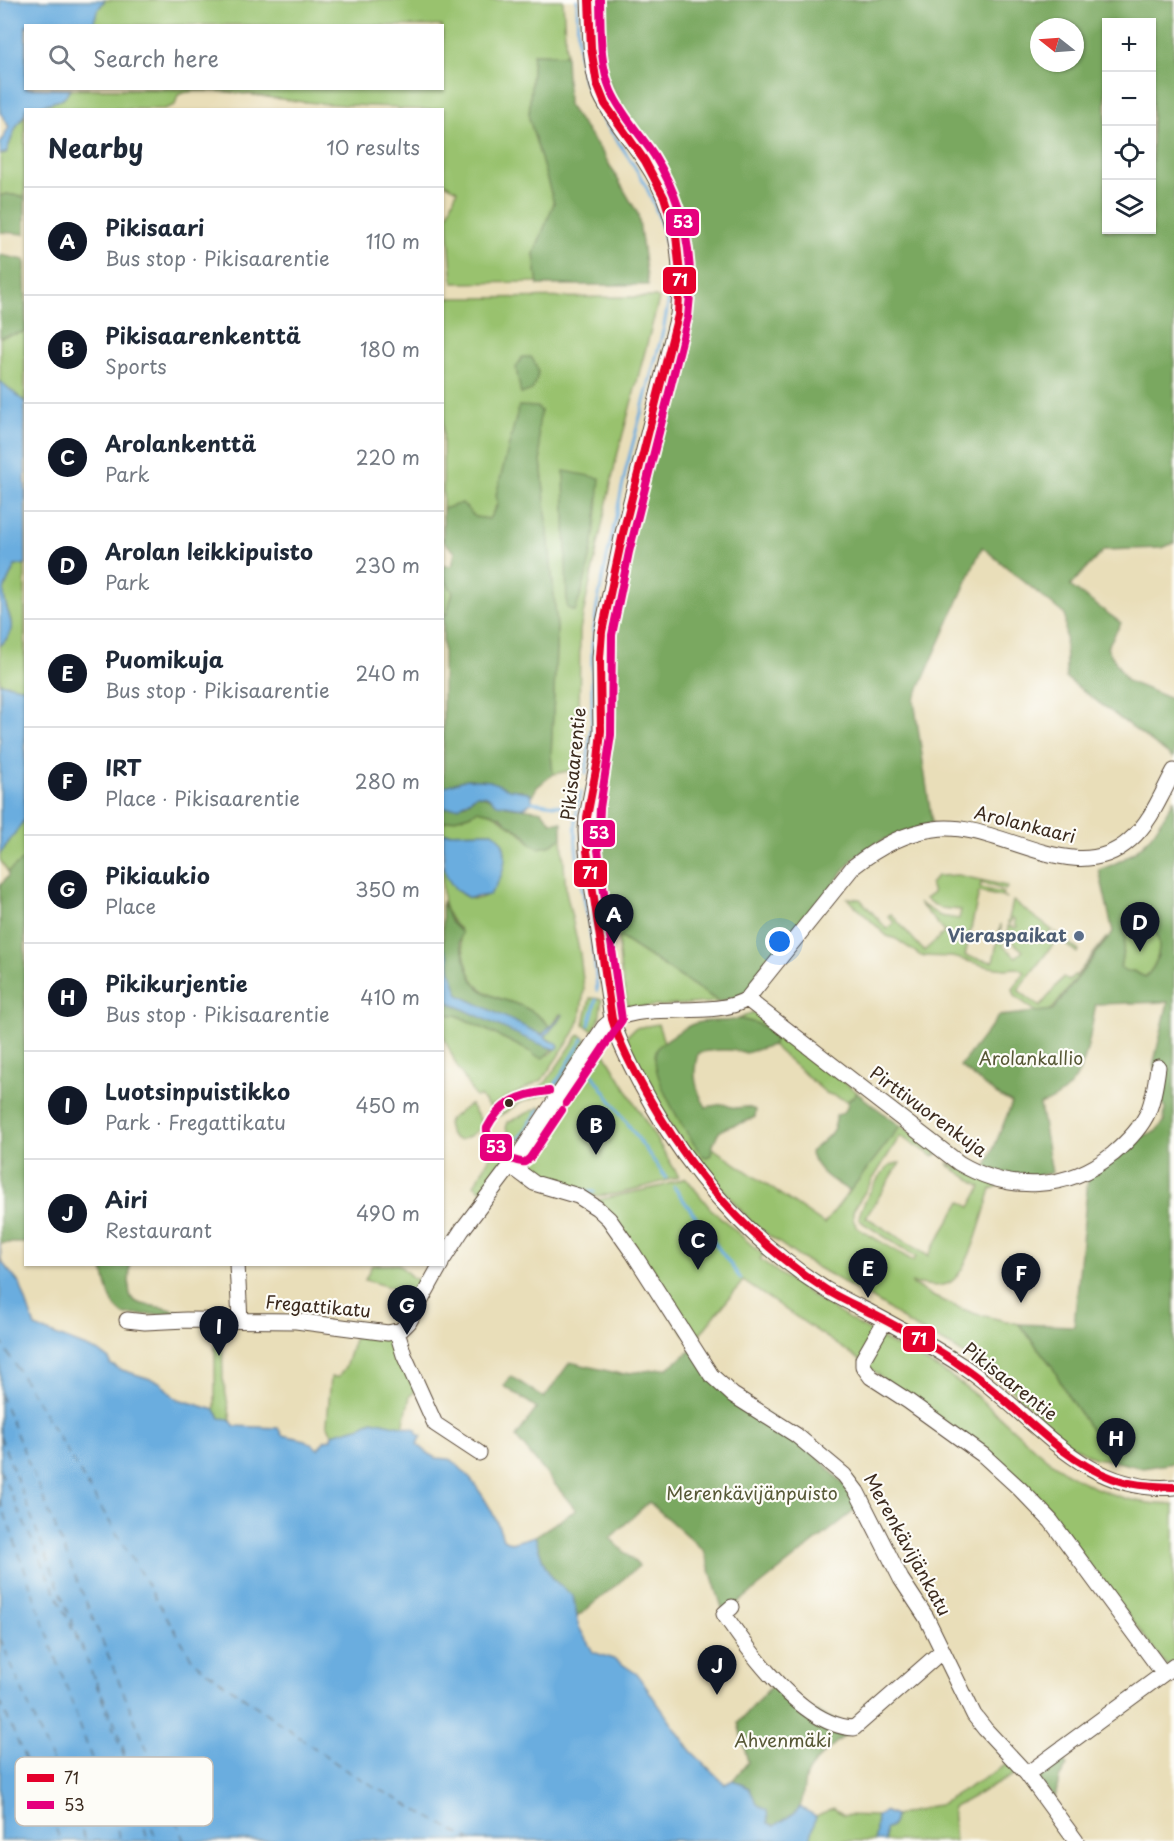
<!DOCTYPE html>
<meta charset="utf-8">
<style>
:root{--surface:#fff;--page:#f6f6f7;--text:#1f2937;--muted:#747a83;--line:#e0e1e3;--accent:#111827}
body{margin:0;font-family:"Playpen Sans",sans-serif;background:var(--page);color:var(--text)}
.controls{position:absolute;right:18px;top:18px;display:grid;overflow:hidden;border-radius:0px;box-shadow:0 2px 4px #0004}
.controls button{width:54px;height:54px;display:grid;place-items:center;padding:0;border:0;border-bottom:2px solid var(--line);background:var(--surface);color:var(--text);font:30px sans-serif}
.compass{position:absolute;left:1030px;top:18px;width:54px;height:54px;border-radius:50%;background:var(--surface);box-shadow:0 2px 4px #0004;rotate:287deg}
.you{position:absolute;left:780px;top:942px;width:21px;height:21px;margin:-15px;border:4px solid #fff;border-radius:50%;background:#1a73e8;box-shadow:0 0 0 9px #1a73e833}
.badge{display:grid;place-items:center;width:39px;height:39px;border-radius:50%;background:var(--accent);color:#fff;font-size:20px;font-weight:700}
.pin{position:absolute;translate:-50% -50px;filter:drop-shadow(0 2px 3px #0008)}
.pin::after{content:'';position:absolute;top:32px;width:21px;height:18px;background:inherit;clip-path:polygon(0 0,100% 0,50% 100%)}
.list{margin:0;padding:0;list-style:none}
h2{display:flex;justify-content:space-between;align-items:center;height:78px;margin:0;padding:0 24px;font-size:26px}
h2 small{font-size:20px;font-weight:400;color:var(--muted)}
.list li{display:grid;grid-template-columns:39px 1fr auto;gap:18px;align-items:center;box-sizing:border-box;height:108px;padding:0 24px;border-top:2px solid var(--line)}
.list b{display:block;font-size:22px;white-space:nowrap}
.list p{margin:0;font-size:20px;white-space:nowrap;color:var(--muted)}
.list em{font-size:20px;font-style:normal;color:var(--muted)}
.icon{flex:none;width:33px;height:33px;fill:none;stroke:currentColor;stroke-width:2;stroke-linecap:round;stroke-linejoin:round}
.map{position:relative;flex:none;width:1174px;height:1841px;overflow:hidden}
.search{position:absolute;background:var(--surface);box-shadow:0 2px 4px #0004;left:24px;top:24px;width:420px;height:66px;display:flex;align-items:center;gap:15px;box-sizing:border-box;padding:0 21px;border-radius:0px;color:var(--muted);font-size:22px}
.panel{position:absolute;background:var(--surface);box-shadow:0 2px 4px #0004;left:24px;top:108px;width:420px;height:1158px;border-radius:0px}
.map>svg:first-child{display:block}
.green{fill:#99c26e;stroke:#6a7646;stroke-width:1.5}
.forest{fill:#7aa861;stroke:#5a6940;stroke-width:1.5;fill-rule:evenodd}
.water{fill:#6aaddf;stroke:#526c7e;stroke-width:1.5}
.lines{fill:none;stroke-linecap:round;stroke-linejoin:round}
.stream{stroke:#6aaddf;stroke-width:3}
.ferry{stroke:#4e5e6b;stroke-width:1.5;stroke-dasharray:8 6;stroke-linecap:butt}
.minor-casing{stroke:#554535;stroke-width:17}
.minor{stroke:#fff;stroke-width:15}
.bus-1-casing{stroke:#fdfcf7;stroke-width:12}
.bus-2-casing{stroke:#fdfcf7;stroke-width:12}
.bus-1{stroke:#e4002b;stroke-width:8}
.bus-2{stroke:#e5007d;stroke-width:8}
.service-dot{fill:#5c6f8a;stroke:#fdfcf7;stroke-width:2}
.bus-dot{fill:#3b2a1e;stroke:#fdfcf7;stroke-width:2}
.labels{text-anchor:middle;stroke-width:4.5;stroke-linejoin:round;paint-order:stroke}
.street-label{font-size:18px;fill:#3b2a1e;stroke:#fdfcf7}
.service-label{font-size:18px;font-weight:bold;fill:#4e5e75;stroke:#fdfcf7;text-anchor:end}
.park-label{font-size:18px;fill:#575836;stroke:#fdfcf7}
.key{fill:#fdfcf7;stroke:#c3bdb6;stroke-width:1.5}
.key-label{font-size:16px;fill:#3b2a1e}
.line-badge{stroke:#fdfcf7;stroke-width:2}
.badge-label{font-size:16px;text-anchor:middle;font-weight:bold;fill:#fff}
</style>
<div class="map">
<svg width="1174" height="1841" viewBox="0 0 1174 1841">
<rect width="100%" height="100%" fill="#fdfcf7"/>
<filter id="ink" filterUnits="userSpaceOnUse"><feTurbulence type="fractalNoise" baseFrequency=".0167" numOctaves="2"/><feDisplacementMap in="SourceGraphic" scale="12" xChannelSelector="R" yChannelSelector="G"/><feConvolveMatrix kernelMatrix="1 2 1 2 8 2 1 2 1" color-interpolation-filters="sRGB"/></filter>
<filter id="wash" filterUnits="userSpaceOnUse"><feTurbulence type="fractalNoise" baseFrequency=".008" numOctaves="4" result="noise"/><feDisplacementMap in="SourceGraphic" scale="24" xChannelSelector="R" yChannelSelector="G"/><feGaussianBlur stdDeviation="1.35" result="paint"/><feColorMatrix in="noise" values="0 0 0 0 0 0 0 0 0 0 0 0 0 0 0 0 0 1.4 0 .05"/><feComposite in="paint" operator="in"/></filter>
<g filter="url(#wash)">
<rect width="100%" height="100%" fill="#e9deb9"/>
<path class="green" d="M105 0H563L566 55 533 54 529 118 554 203 534 254 538 282 453 283 447 217 457 190 443 182 442 110 398 109 397 107C367 106 336 105 305 102 277 100 201 83 178 95L175 105 164 109 29 110 63 99 71 89 442 88V26L93 25 97 11Z
M25 114V197L6 194 0 196V155L6 153 16 127Z
M656 297 659 299 616 460 583 615 580 630 579 730 573 770 553 774 551 755 557 628 538 429 489 519 475 517 462 503 443 509V298Z
M25 332V402L0 381V337Z
M25 564V688L0 683V646C23 624 4 615 4 593 4 585 12 573 15 566Z
M442 576 453 592 447 614 443 613Z
M477 810C492 811 498 817 509 825 518 831 525 834 531 844L549 846 562 837 566 891 580 954 584 989 580 1019 574 1033 542 1080 489 1107 480 1096 475 1097 456 1064 443 1035V1014L456 1015 531 1052 549 1055 559 1046 545 1037 563 1015 560 1014 550 1027C518 989 474 1014 464 952 462 942 459 941 460 929 439 914 443 888 442 865 477 949 529 853 492 832L443 833V822L469 815Z
M25 819V858L8 872 0 860V854Z
M958 875 1007 886V888L1005 890 981 883 980 888 1003 893 1002 896 1007 898 979 892 965 956 993 962 1001 924V937L1004 943 1003 946 1016 957 1023 951C1013 942 1007 940 1008 926L1016 928 1017 926 1015 924V919L1012 918 1010 924 1008 923 1013 901 1052 930 1045 937 1048 936 1053 940 1056 935 1055 932 1079 951 1077 953 1058 938 1018 990 1040 1007 1063 977 1069 981 1074 975 1076 976 1106 938 1107 939 1054 1007 1049 1011 1038 1013 1015 996 1013 989 1025 972 1017 968 1005 969 990 967 952 957 921 956 896 939 887 936 847 898 860 899 887 929 894 923 888 916 891 914 924 951 945 932 919 903 940 916 959 919 961 910 939 908 925 899 933 893 930 884 937 876Z
M1133 927 1145 932 1155 931C1163 946 1158 966 1145 977L1133 971 1126 972 1120 968 1125 939 1124 929Z
M618 936 719 1002 628 1008 620 966Z
M590 998 602 999 599 1020 593 1031 584 1024Z
M753 1012 857 1092 848 1101 826 1093 772 1045 775 1040C769 1025 754 1022 739 1019Z
M658 1024 695 1136 824 1224 901 1125 938 1154 933 1156 900 1136 854 1209C851 1217 853 1223 859 1229L913 1261 916 1257 863 1223 859 1219C859 1208 879 1175 887 1168 892 1164 895 1163 900 1163L866 1217 928 1256 961 1201 970 1207 981 1187 948 1165V1163L999 1186 991 1189C984 1210 969 1276 947 1284 935 1288 923 1284 911 1283L932 1296 957 1307 976 1314 1019 1324 1052 1366 1068 1396 1103 1447 1109 1460 1094 1458 1069 1444 1000 1379 954 1348 910 1325 883 1305 799 1257 752 1223 714 1179 701 1168 671 1127 624 1039 635 1028Z
M581 1035 587 1040 554 1091 522 1102 499 1116 494 1114 497 1108 536 1090 546 1082 578 1036Z
M595 1048H601L604 1052 679 1177C649 1185 618 1197 586 1196L529 1176 523 1165Z
M470 1104 484 1125C470 1137 452 1152 447 1123L450 1119Z
M540 1107 542 1108 520 1141 508 1133 506 1128 508 1122Z
M498 1143 509 1150 510 1156 482 1191 474 1185Z
M686 1178 710 1208 763 1255 760 1259C800 1290 843 1316 886 1341 907 1353 930 1363 950 1376 987 1401 1017 1435 1051 1462 1085 1488 1131 1505 1174 1505V1662L1167 1666 1052 1517 863 1362 743 1281 692 1344 589 1202 662 1186Z
M398 1264 413 1278 426 1282 416 1295 365 1280 372 1265Z
M215 1332H222L223 1380 232 1424 220 1418 215 1410Z
M355 1336 393 1340 396 1345 394 1361 407 1366 416 1390 410 1396 403 1427 372 1420 362 1426 332 1434 327 1423 331 1377H338L345 1368Z
M1014 1760 1023 1770 952 1808 955 1841H885V1830L893 1824 895 1816 943 1803Z
M833 1808 844 1815 877 1816 875 1841H808L816 1816Z"/>
<path class="forest" d="M597 0H1174V543L1162 548 1104 550 1070 586 1121 623 1107 648 1127 681 1174 700V756L1173 758 1066 678 1065 615 982 547 914 700 932 823C901 833 879 838 853 859L752 987 739 996 719 1002 618 936 601 899 595 847 612 697 619 587 683 341 690 275 676 212 660 166 621 109 605 73ZM1106 22H1152V230H1106ZM1039 27H1075V63H1039Z
M533 54 566 55 568 105 602 152 638 214 648 285H538L534 254 554 203 529 118Z
M6 194 25 197V234L0 232V196Z
M0 255 25 260 26 332 0 337Z
M522 357H531C541 370 539 376 532 390L521 394 516 368Z
M519 406 537 407 541 411 538 429 557 628 551 755 553 774 537 787 532 796 522 790H509L490 781 467 779 443 787V613L447 614 453 592C447 583 441 576 443 565L452 566 455 552 443 541V509L462 503 475 517 489 519 498 505 496 495Z
M564 471 600 478C596 524 592 568 575 611L567 608Z
M476 795C488 795 495 804 507 806 519 808 530 809 542 811L551 822H562V837L549 846 538 848 531 844 526 835 508 824 501 817 491 813 477 810 469 815 443 822V808L466 804Z
M1174 799V1463L1143 1468 1109 1460 1103 1447 1068 1396 1052 1366 1019 1324 1074 1326 1088 1178 1139 1137 1155 1132 1164 1122 1165 1109 1160 1096 1154 1062 1168 1002 1096 1004C1087 1047 1087 1090 1040 1105L1052 1173C1028 1178 1008 1176 986 1167L1012 1103 996 1094 960 1066 999 1016 1053 1010 1113 932 1099 870C1140 856 1154 836 1174 799ZM1132 927 1141 932 1155 931C1163 946 1158 966 1145 977L1133 971 1126 972 1120 968 1125 939 1124 929Z
M25 858V1243H0V886L8 876V872Z
M442 901 450 921 462 933 459 942C466 955 465 969 474 982 485 998 507 999 524 1007 534 1012 543 1019 550 1027L545 1033 539 1034 459 995 450 969 449 957 443 947Z
M442 992 450 1003 553 1049 543 1058 535 1056 531 1052 515 1044 456 1015 443 1014Z
M739 1019C754 1022 769 1025 775 1040L772 1045 746 1053C735 1048 710 1050 698 1053 692 1073 695 1089 706 1107L723 1104 734 1108 747 1107 756 1110 755 1117C733 1131 716 1118 711 1155L707 1157 703 1156C689 1138 643 1068 658 1047 662 1042 687 1026 693 1024 707 1019 724 1023 739 1019Z
M857 1093 900 1126 850 1191C832 1181 817 1172 810 1152 823 1140 837 1134 836 1115L841 1114 847 1108 848 1101Z
M102 1265H130C130 1274 128 1285 130 1294 133 1310 168 1303 180 1314L124 1315C107 1304 107 1282 102 1265Z
M694 1348 711 1375 796 1435 863 1504 724 1614 704 1551 649 1502 610 1538 639 1566 577 1617 573 1596C546 1577 544 1566 535 1536L576 1510 516 1437 537 1408 504 1386 511 1376 544 1398 570 1362 621 1374 668 1368Z
M777 1680 806 1708 854 1728C841 1739 814 1759 807 1774 801 1786 806 1804 795 1814 789 1818 781 1821 775 1826L768 1823 767 1811 757 1804 749 1788 733 1780 748 1762 738 1723Z
M1057 1751 1067 1766 1059 1779 1055 1798 1034 1776Z"/>
<path class="water" d="M0 0H105L97 11 93 25 26 26V88L71 89 63 99 26 110 25 114 16 127 6 153 0 154V144L9 127 0 112Z
M0 381 25 402 26 564 15 566C12 573 4 585 4 593 4 615 23 625 0 646Z
M0 683 26 688 25 819 0 854Z
M467 779 490 781 509 789 528 792 532 796V802L524 808 497 804 487 796 480 795H476L459 807 443 808V787Z
M493 832C514 846 504 879 489 895L469 898C440 884 442 860 443 833Z
M443 947 449 956 450 969 459 995 542 1035 563 1014 545 1037 550 1041 557 1043 559 1046 557 1049C543 1049 469 1011 450 1003L443 992Z
M0 1242 1 1261 20 1284 35 1327 99 1352 109 1359 110 1364 119 1369 160 1382 175 1398 215 1410 220 1418 229 1419 235 1426 278 1428 282 1435 306 1440 318 1449 325 1440 331 1439 332 1434 362 1426 372 1420 416 1429 417 1434 422 1436 417 1444C423 1449 430 1456 437 1458 442 1459 447 1458 451 1460 473 1476 496 1513 503 1539L511 1543 535 1536C544 1566 546 1577 573 1596L579 1627 593 1652 616 1660 637 1674 691 1751 725 1784 733 1780 749 1788 757 1804 767 1811 768 1823 775 1826C784 1819 793 1816 800 1807L816 1816 810 1840 0 1841Z
M884 1811 895 1816 893 1824 885 1830V1841H875L877 1816Z"/>
<g class="lines">
<path class="stream" d="M577 0C578 29 576 59 586 86 597 115 615 136 631 161 657 200 670 240 670 286
M586 774 592 719V647L597 605 626 469 663 331 669 299
M581 792C569 830 579 870 586 908 591 935 596 963 597 991
M532 802 562 806
M589 1025 596 1000
M586 1065 666 1178
M553 1088 583 1039
M519 1139 539 1110
M503 1164 511 1151
M530 1169V1160L592 1066 598 1061
M674 1187 741 1279
M581 1191 594 1192"/>
<path class="ferry" d="M0 1340 194 1662 347 1771 472 1841
M0 1394 185 1841
M0 1436 157 1841
M0 1470 82 1650
M0 1500 121 1841
M0 1638 86 1841
M96 1681 117 1728 125 1755
M0 1701 61 1841
M130 1774 148 1841"/>
</g>
</g>
<g filter="url(#ink)">
<g class="lines">
<g class="minor-casing">
<path id="minor" d="M589 0C591 31 589 66 601 95 612 119 631 139 645 161 676 207 685 260 678 315L623 533 602 632 600 658 601 731 598 760 587 817 586 831 587 851 612 1019C618 1041 629 1061 639 1081 683 1165 745 1238 825 1289 840 1298 857 1306 873 1314 903 1330 935 1348 964 1367 1032 1412 1081 1495 1174 1487
M747 999 959 1163C1010 1193 1067 1191 1113 1154 1127 1142 1141 1128 1148 1112 1154 1098 1156 1082 1158 1067
M511 1166 534 1183 578 1196 597 1208 609 1219 633 1253 711 1375 733 1395 796 1435 844 1475 857 1492 901 1579 926 1617 974 1715 985 1729 1027 1774 1076 1841
M442 1261 462 1230 521 1152 604 1027C633 997 712 1021 747 999L853 867C877 848 903 833 934 829 997 819 1074 891 1130 840 1151 822 1161 795 1174 771
M237 1264 240 1320
M127 1320 145 1322 186 1320 296 1321 388 1333 401 1330 409 1322 441 1264
M885 1321 863 1359V1366L871 1377 908 1401 983 1455 1019 1488 1051 1521 1163 1673
M397 1332 404 1355 435 1424 479 1453
M732 1607 724 1614C750 1653 803 1726 854 1728L942 1651
M1027 1774 1174 1666"/>
</g>
<use href="#minor" class="minor"/>
<g class="bus-1-casing">
<path id="bus-1" d="M589 0 591 48 597 84 605 104 645 161 664 197 676 235 680 274 678 315 623 533 602 632 600 658 601 731 598 760 587 817V851L612 1019C620 1045 633 1069 646 1093 690 1171 749 1240 825 1289 840 1299 857 1306 873 1314 904 1330 935 1347 963 1367 1014 1401 1053 1456 1112 1478 1132 1486 1153 1486 1174 1487"/>
</g>
<g class="bus-2-casing">
<path id="bus-2" d="M549 1091C521 1094 500 1102 487 1128 485 1143 511 1164 525 1162L530 1158 562 1110
M566 1103 622 1020 598 850 600 808 611 735 612 635 629 552 688 317C695 260 685 205 654 155 640 134 621 114 611 91 599 63 601 30 600 0"/>
</g>
<use href="#bus-1" class="bus-1"/>
<use href="#bus-2" class="bus-2"/>
</g>
</g>
<circle class="service-dot" cx="1079" cy="936" r="6"/>
<circle class="bus-dot" cx="509" cy="1103" r="5"/>
<g class="labels">
<g class="street-label">
<text transform="translate(574 764) rotate(-84)" y="6">Pikisaarentie</text>
<text transform="translate(1025 825) rotate(14)" y="6">Arolankaari</text>
<text transform="translate(928 1112) rotate(36)" y="6">Pirttivuorenkuja</text>
<text transform="translate(318 1307) rotate(5)" y="6">Fregattikatu</text>
<text transform="translate(1010 1382) rotate(38)" y="6">Pikisaarentie</text>
<text transform="translate(907 1545) rotate(61)" y="6">Merenkävijänkatu</text>
</g>
<g class="service-label">
<text x="1067" y="942">Vieraspaikat</text>
</g>
<g class="park-label">
<text x="1031" y="1065">Arolankallio</text>
<text x="752" y="1500">Merenkävijänpuisto</text>
<text x="783" y="1747">Ahvenmäki</text>
</g>
</g>
<rect x="15" y="1757" width="198" height="69" rx="9" class="key"/>
<rect x="27" y="1774" width="27" height="8" fill="#e4002b"/>
<rect x="27" y="1801" width="27" height="8" fill="#e5007d"/>
<g class="key-label">
<text x="64" y="1784">71</text>
<text x="64" y="1811">53</text>
</g>
<g class="line-badge">
<rect x="665" y="208" width="35" height="29" rx="6" fill="#e5007d"/>
<rect x="662" y="266" width="35" height="29" rx="6" fill="#e4002b"/>
<rect x="582" y="819" width="34" height="29" rx="6" fill="#e5007d"/>
<rect x="573" y="859" width="35" height="29" rx="6" fill="#e4002b"/>
<rect x="479" y="1133" width="34" height="29" rx="6" fill="#e5007d"/>
<rect x="902" y="1325" width="34" height="28" rx="6" fill="#e4002b"/>
</g>
<g class="badge-label">
<text x="683" y="228">53</text>
<text x="680" y="286">71</text>
<text x="599" y="839">53</text>
<text x="590" y="879">71</text>
<text x="496" y="1153">53</text>
<text x="919" y="1345">71</text>
</g>
</svg>
<div class="controls">
<button>+</button>
<button>−</button>
<button><svg class="icon" aria-label="locate" viewBox="0 0 24 24"><circle cx="12" cy="12" r="6"/><path d="M12 2v4M12 18v4M2 12h4M18 12h4"/></svg></button>
<button><svg class="icon" aria-label="layers" viewBox="0 0 24 24"><path d="M12 4l9 5-9 5-9-5zM3 14l9 5 9-5"/></svg></button>
</div>
<svg class="compass" viewBox="-18 -18 36 36"><path d="M0-13l5 13h-10z" fill="#e53935"/><path d="M0 13l5-13h-10z" fill="#747a83"/></svg>
<div class="you"></div>
<div class="pin badge" style="left:614px;top:944px">A</div>
<div class="pin badge" style="left:596px;top:1155px">B</div>
<div class="pin badge" style="left:698px;top:1270px">C</div>
<div class="pin badge" style="left:1140px;top:952px">D</div>
<div class="pin badge" style="left:868px;top:1298px">E</div>
<div class="pin badge" style="left:1021px;top:1303px">F</div>
<div class="pin badge" style="left:407px;top:1335px">G</div>
<div class="pin badge" style="left:1116px;top:1468px">H</div>
<div class="pin badge" style="left:219px;top:1356px">I</div>
<div class="pin badge" style="left:717px;top:1695px">J</div>
<div class="search"><svg class="icon" aria-label="search" viewBox="0 0 24 24"><circle cx="10" cy="10" r="6"/><path d="M15 15l6 6"/></svg>Search here</div>
<section class="panel">
<h2>Nearby<small>10 results</small></h2>
<ul class="list">
<li><span class="badge">A</span><div><b>Pikisaari</b><p>Bus stop · Pikisaarentie</p></div><em>110 m</em></li>
<li><span class="badge">B</span><div><b>Pikisaarenkenttä</b><p>Sports</p></div><em>180 m</em></li>
<li><span class="badge">C</span><div><b>Arolankenttä</b><p>Park</p></div><em>220 m</em></li>
<li><span class="badge">D</span><div><b>Arolan leikkipuisto</b><p>Park</p></div><em>230 m</em></li>
<li><span class="badge">E</span><div><b>Puomikuja</b><p>Bus stop · Pikisaarentie</p></div><em>240 m</em></li>
<li><span class="badge">F</span><div><b>IRT</b><p>Place · Pikisaarentie</p></div><em>280 m</em></li>
<li><span class="badge">G</span><div><b>Pikiaukio</b><p>Place</p></div><em>350 m</em></li>
<li><span class="badge">H</span><div><b>Pikikurjentie</b><p>Bus stop · Pikisaarentie</p></div><em>410 m</em></li>
<li><span class="badge">I</span><div><b>Luotsinpuistikko</b><p>Park · Fregattikatu</p></div><em>450 m</em></li>
<li><span class="badge">J</span><div><b>Airi</b><p>Restaurant</p></div><em>490 m</em></li>
</ul>
</section>
</div>
